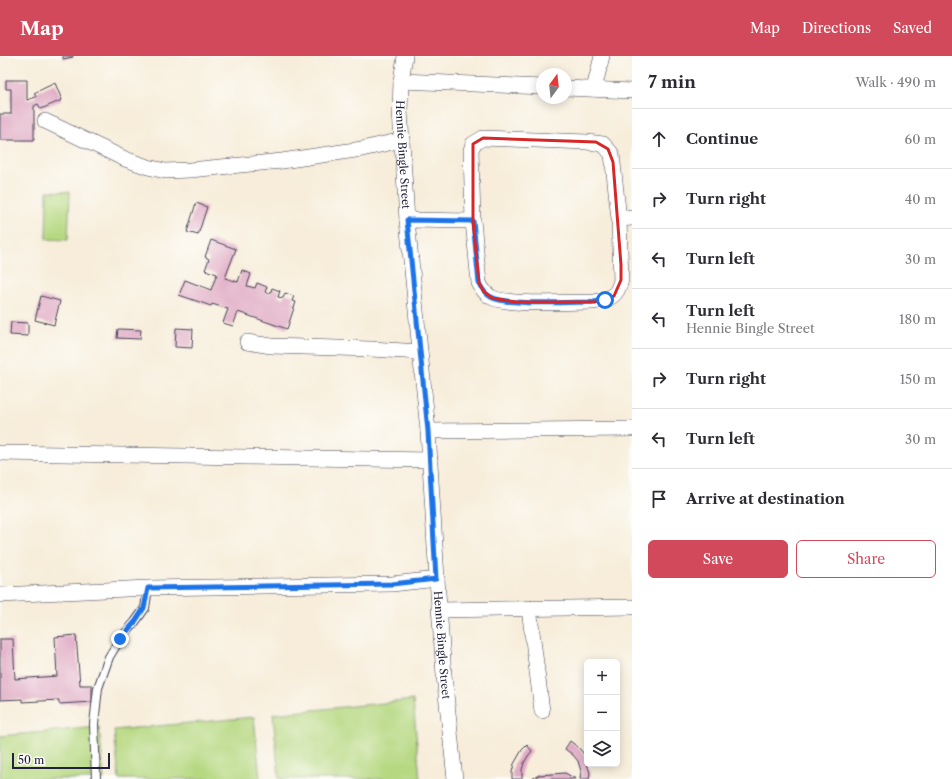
<!DOCTYPE html>
<meta charset="utf-8">
<style>
:root{--surface:#fff;--page:#f7f7f7;--text:#2b2b33;--muted:#7c7c81;--line:#e1e1e2;--accent:#d1495b}
body{margin:0;font-family:"Libre Caslon Text",serif;background:var(--page);color:var(--text)}
.controls{position:absolute;right:12px;bottom:12px;display:grid;overflow:hidden;border-radius:6px;box-shadow:0 2px 10px #0003}
.controls button{width:36px;height:36px;display:grid;place-items:center;padding:0;border:0;border-bottom:1px solid var(--line);background:var(--surface);color:var(--text);font:20px sans-serif}
.compass{position:absolute;left:536px;top:12px;width:36px;height:36px;border-radius:50%;background:var(--surface);box-shadow:0 2px 10px #0003;rotate:15deg}
.scale{position:absolute;left:12px;bottom:10px;width:98px;box-sizing:border-box;padding-left:4px;border:2px solid #22223b;border-top:0;font-size:11px;line-height:14px;white-space:nowrap;color:#22223b;-webkit-text-stroke:3px #fdfcf7;paint-order:stroke}
.stop{position:absolute;width:12px;height:12px;margin:-9px;border:3px solid #1a73e8;border-radius:50%;background:#fff}
.stop.end{background:#1a73e8;border-color:#fff;box-shadow:0 1px 4px #0008}
.list{margin:0;padding:0;list-style:none}
h2{display:flex;justify-content:space-between;align-items:center;height:52px;margin:0;padding:0 16px;font-size:17px}
h2 small{font-size:13px;font-weight:400;color:var(--muted)}
.list li{display:grid;grid-template-columns:26px 1fr auto;gap:12px;align-items:center;box-sizing:border-box;height:60px;padding:0 16px;border-top:1px solid var(--line)}
.list b{display:block;font-size:15px;white-space:nowrap}
.list p{margin:0;font-size:13px;white-space:nowrap;color:var(--muted)}
.list em{font-size:13px;font-style:normal;color:var(--muted)}
.actions{display:flex;gap:8px;padding:12px 16px}
.actions a{flex:1;padding:9px 0;border:1px solid var(--accent);border-radius:6px;text-align:center;font-size:14px;color:var(--accent)}
.actions .main{background:var(--accent);color:#fff}
.icon{flex:none;width:22px;height:22px;fill:none;stroke:currentColor;stroke-width:2;stroke-linecap:round;stroke-linejoin:round}
.map{position:relative;flex:none;width:632px;height:723px;overflow:hidden}
header{display:flex;align-items:center;gap:24px;box-sizing:border-box;height:56px;padding:0 20px;background:var(--accent);color:#fff}
header strong{font-size:19px}
nav{display:flex;gap:22px;margin-inline-start:auto;font-size:14px}
main{display:flex}
aside{flex:1;background:var(--surface)}
.map>svg:first-child{display:block}
.green{fill:#b6d881;stroke:#6c7d5e}
.building{fill:#e0abc5}
.lines{fill:none;stroke-linecap:round;stroke-linejoin:round}
.service-casing{stroke:#424053;stroke-width:10}
.minor-casing{stroke:#424053;stroke-width:16}
.service{stroke:#fff;stroke-width:8}
.minor{stroke:#fff;stroke-width:15}
.route{stroke:#1a73e8;stroke-width:5}
.marked{fill:none;stroke:#d62828;stroke-width:3;stroke-linejoin:round}
.labels{text-anchor:middle;stroke-width:3;stroke-linejoin:round;paint-order:stroke}
.street-label{font-size:11px;fill:#22223b;stroke:#fdfcf7}
</style>
<header>
<strong>Map</strong>
<nav><a>Map</a><a>Directions</a><a>Saved</a></nav>
</header>
<main>
<div class="map">
<svg width="632" height="723" viewBox="0 0 632 723">
<rect width="100%" height="100%" fill="#fdfcf7"/>
<filter id="ink" filterUnits="userSpaceOnUse"><feTurbulence type="fractalNoise" baseFrequency=".025" numOctaves="2"/><feDisplacementMap in="SourceGraphic" scale="8" xChannelSelector="R" yChannelSelector="G"/><feConvolveMatrix kernelMatrix="1 2 1 2 8 2 1 2 1" color-interpolation-filters="sRGB"/></filter>
<filter id="wash" filterUnits="userSpaceOnUse"><feTurbulence type="fractalNoise" baseFrequency=".012" numOctaves="4" result="noise"/><feDisplacementMap in="SourceGraphic" scale="16" xChannelSelector="R" yChannelSelector="G"/><feGaussianBlur stdDeviation="0.9" result="paint"/><feColorMatrix in="noise" values="0 0 0 0 0 0 0 0 0 0 0 0 0 0 0 0 0 1.4 0 .05"/><feComposite in="paint" operator="in"/></filter>
<g filter="url(#wash)">
<rect width="100%" height="100%" fill="#f7edda"/>
<path class="green" d="M47 135 70 136 68 184 46 183Z
M413 644 420 723H279L273 658Z
M254 661 260 723H119L114 674Z
M99 671 104 723H0V680Z"/>
<g id="blocks">
<path class="building" d="M63 0H73V1L63 3Z
M6 24H27V44L36 41 34 37 55 27 62 44 41 53 38 48 34 50V84H0V58H11V33H6Z
M196 147 207 151 198 179 187 176Z
M211 184 236 193 225 222 238 226 242 214 251 218 247 230 255 232 257 227 267 231 265 236 270 238 272 232 280 235 278 241 283 242 285 237 294 240 292 245 296 246 287 273 238 256 233 270 223 267 228 253 212 248 211 250 179 239 185 224 211 234 217 218 205 214 209 203 205 201Z
M41 240 60 245 54 269 35 264Z
M11 266 28 267V280L10 279Z
M176 272 193 273 192 292 175 291Z
M118 273 141 274 140 283 117 282Z
M76 579 80 629H92V646L59 648V644L22 646V643L0 644V583H13L15 623 57 620 55 581Z
M570 685 578 691 584 698 590 717 589 723H580L581 715 578 705 573 699 565 693Z
M527 689 532 695 528 700 524 707 522 714V723H512V716L514 708 522 694Z
M565 717 576 723H532L539 719Z"/>
</g>
</g>
<g filter="url(#ink)">
<use href="#blocks" fill-opacity="0" stroke="#424053" stroke-width="1"/>
<g class="lines">
<g class="service-casing">
<path id="service" d="M96 723 94 668 98 632 109 601 120 583 135 566 145 552 148 532"/>
</g>
<g class="minor-casing">
<g id="minor">
<path id="s1" d="M405 0 401 25 400 55 407 164 428 375 437 523 444 619 455 723"/>
<path d="M401 25 542 31"/>
<path d="M566 32 632 35"/>
<path d="M594 33 602 0"/>
<path d="M45 65 125 103 148 111 165 115 190 114 282 105 362 93 402 84"/>
<path d="M619 163 612 98 603 88 587 86 483 82 473 88 471 94 473 165 479 227C482 233 485 238 491 241 506 250 573 246 594 246 610 243 617 241 621 224L619 163 632 162"/>
<path d="M407 164 473 165"/>
<path d="M247 286 271 290 371 293 420 296"/>
<path d="M428 375 632 373"/>
<path d="M0 397 430 404"/>
<path d="M0 539 148 532 392 528 437 523"/>
<path d="M529 552 542 655"/>
<path d="M440 554 632 551"/>
</g>
</g>
<use href="#service" class="service"/>
<use href="#minor" class="minor"/>
</g>
</g>
<g class="lines" filter="url(#ink)">
<path class="route" d="M120 583 135 566 144 552 148 532 392 528 436 523 428 375 407 164 473 165 479 227C482 233 485 238 491 241 506 250 573 246 594 246L605 244"/>
</g>
<path class="marked" d="M483 82 596 86 608 93 613 106 621 209V224L614 240 594 246H515L492 242 484 236 479 227 473 165V88Z"/>
<g class="labels">
<g class="street-label">
<text dy="4" stroke="none"><textPath href="#s1" startOffset="99">Hennie Bingle Street</textPath></text>
<text dy="4" stroke="none"><textPath href="#s1" startOffset="591">Hennie Bingle Street</textPath></text>
</g>
</g>
</svg>
<div class="controls">
<button>+</button>
<button>−</button>
<button><svg class="icon" aria-label="layers" viewBox="0 0 24 24"><path d="M12 4l9 5-9 5-9-5zM3 14l9 5 9-5"/></svg></button>
</div>
<svg class="compass" viewBox="-18 -18 36 36"><path d="M0-13l5 13h-10z" fill="#e53935"/><path d="M0 13l5-13h-10z" fill="#7c7c81"/></svg>
<div class="scale">50 m</div>
<div class="stop" style="left:605px;top:244px"></div>
<div class="stop end" style="left:120px;top:583px"></div>
</div>
<aside>
<h2>7 min<small>Walk · 490 m</small></h2>
<ul class="list">
<li><svg class="icon" aria-label="ahead" viewBox="0 0 24 24"><path d="M12 20V5M6 11l6-6 6 6"/></svg><div><b>Continue</b></div><em>60 m</em></li>
<li><svg class="icon" aria-label="right" viewBox="0 0 24 24"><path d="M7 20v-9h11M14 6l5 5-5 5"/></svg><div><b>Turn right</b></div><em>40 m</em></li>
<li><svg class="icon" aria-label="left" viewBox="0 0 24 24"><path d="M17 20v-9H6M10 6l-5 5 5 5"/></svg><div><b>Turn left</b></div><em>30 m</em></li>
<li><svg class="icon" aria-label="left" viewBox="0 0 24 24"><path d="M17 20v-9H6M10 6l-5 5 5 5"/></svg><div><b>Turn left</b><p>Hennie Bingle Street</p></div><em>180 m</em></li>
<li><svg class="icon" aria-label="right" viewBox="0 0 24 24"><path d="M7 20v-9h11M14 6l5 5-5 5"/></svg><div><b>Turn right</b></div><em>150 m</em></li>
<li><svg class="icon" aria-label="left" viewBox="0 0 24 24"><path d="M17 20v-9H6M10 6l-5 5 5 5"/></svg><div><b>Turn left</b></div><em>30 m</em></li>
<li><svg class="icon" aria-label="arrive" viewBox="0 0 24 24"><path d="M6 21V4h12l-3 4 3 4H6"/></svg><div><b>Arrive at destination</b></div></li>
</ul>
<div class="actions"><a class="main">Save</a><a>Share</a></div>
</aside>
</main>
